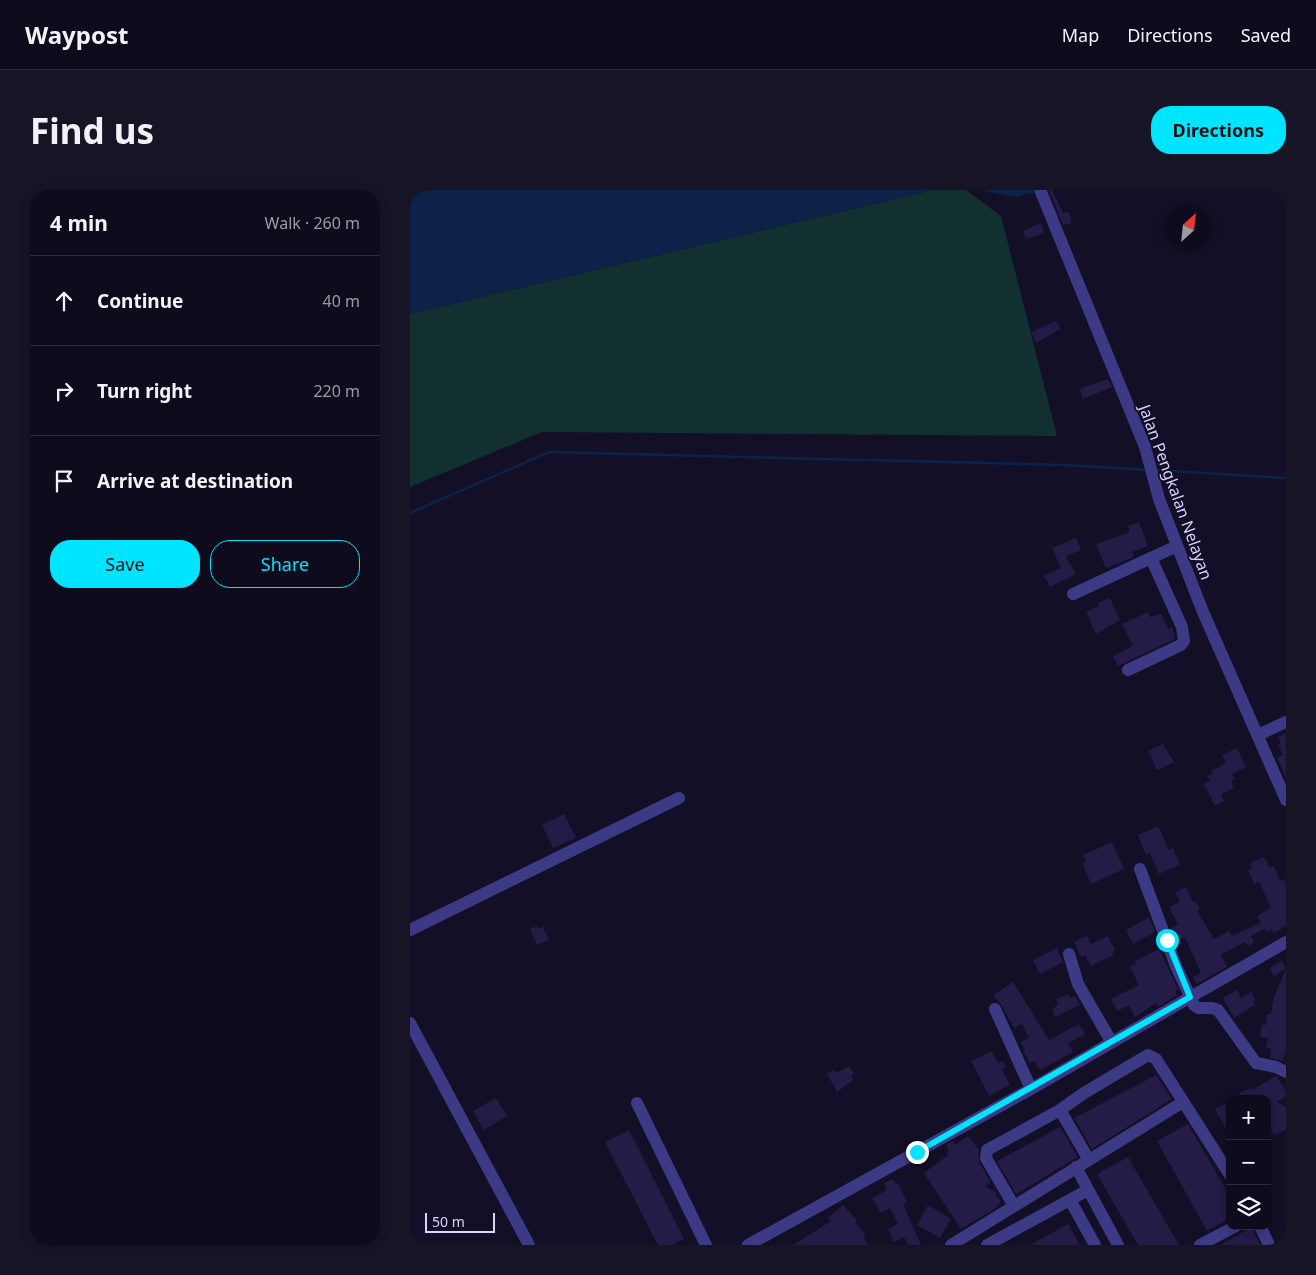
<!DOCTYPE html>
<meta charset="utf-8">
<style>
:root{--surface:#0e0b1c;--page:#171425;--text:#f1f3f6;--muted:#9b9ba3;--line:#2e2b3b;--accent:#00e5ff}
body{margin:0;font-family:"Noto Sans",sans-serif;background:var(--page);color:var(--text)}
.controls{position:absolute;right:15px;bottom:15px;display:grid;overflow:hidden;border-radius:10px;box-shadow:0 2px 12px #0003}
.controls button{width:45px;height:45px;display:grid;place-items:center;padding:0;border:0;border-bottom:1px solid var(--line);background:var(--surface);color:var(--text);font:25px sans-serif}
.compass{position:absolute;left:756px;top:15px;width:45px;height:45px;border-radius:50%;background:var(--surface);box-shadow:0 2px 12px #0003;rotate:27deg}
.scale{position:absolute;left:15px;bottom:12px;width:70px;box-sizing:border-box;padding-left:5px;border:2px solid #d9d4ff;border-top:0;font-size:14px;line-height:18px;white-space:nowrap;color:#d9d4ff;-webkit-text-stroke:4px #130f26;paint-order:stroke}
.stop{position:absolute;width:15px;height:15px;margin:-11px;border:4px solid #00e5ff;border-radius:50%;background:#fff}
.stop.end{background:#00e5ff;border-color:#fff;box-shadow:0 1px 5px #0008}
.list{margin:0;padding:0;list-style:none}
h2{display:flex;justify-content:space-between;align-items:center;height:65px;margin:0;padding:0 20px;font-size:21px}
h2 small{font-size:16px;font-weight:400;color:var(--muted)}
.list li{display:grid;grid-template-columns:32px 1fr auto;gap:15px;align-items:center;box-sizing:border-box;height:90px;padding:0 20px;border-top:1px solid var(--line)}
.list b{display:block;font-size:19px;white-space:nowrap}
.list em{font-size:16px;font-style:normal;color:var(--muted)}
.actions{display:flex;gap:10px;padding:15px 20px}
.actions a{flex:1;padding:11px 0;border:1px solid var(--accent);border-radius:20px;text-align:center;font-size:18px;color:var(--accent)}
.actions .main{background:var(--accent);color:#111}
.icon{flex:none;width:28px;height:28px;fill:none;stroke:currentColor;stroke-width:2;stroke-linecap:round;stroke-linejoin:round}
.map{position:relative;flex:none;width:876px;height:1055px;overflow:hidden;border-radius:20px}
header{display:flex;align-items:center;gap:30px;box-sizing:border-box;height:70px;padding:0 25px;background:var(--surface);border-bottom:1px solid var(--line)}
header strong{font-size:24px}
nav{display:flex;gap:28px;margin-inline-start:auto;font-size:18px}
.intro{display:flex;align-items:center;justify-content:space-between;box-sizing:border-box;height:120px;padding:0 30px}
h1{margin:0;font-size:35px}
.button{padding:12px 22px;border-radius:20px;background:var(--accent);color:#111;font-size:18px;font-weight:700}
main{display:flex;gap:30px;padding:0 30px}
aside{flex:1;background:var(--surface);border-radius:20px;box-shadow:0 2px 12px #0003}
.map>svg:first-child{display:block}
.green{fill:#12302f}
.water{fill:#0c2248}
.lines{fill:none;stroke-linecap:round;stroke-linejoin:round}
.stream{stroke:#0c2248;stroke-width:2.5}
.building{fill:#241b47}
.minor{stroke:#3d3a85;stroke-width:12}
.route{stroke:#00e5ff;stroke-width:6}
.labels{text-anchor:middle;stroke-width:4;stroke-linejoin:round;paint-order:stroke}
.street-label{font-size:16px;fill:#d9d4ff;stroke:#130f26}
</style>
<header>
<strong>Waypost</strong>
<nav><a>Map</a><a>Directions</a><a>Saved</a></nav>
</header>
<div class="intro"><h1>Find us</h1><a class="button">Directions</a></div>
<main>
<aside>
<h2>4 min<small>Walk · 260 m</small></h2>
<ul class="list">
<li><svg class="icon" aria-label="ahead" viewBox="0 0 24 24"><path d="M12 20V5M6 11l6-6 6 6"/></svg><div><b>Continue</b></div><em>40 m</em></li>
<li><svg class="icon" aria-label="right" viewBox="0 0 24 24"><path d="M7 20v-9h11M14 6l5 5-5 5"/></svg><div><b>Turn right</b></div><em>220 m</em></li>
<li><svg class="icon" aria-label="arrive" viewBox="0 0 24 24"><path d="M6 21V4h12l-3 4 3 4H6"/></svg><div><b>Arrive at destination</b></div></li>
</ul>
<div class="actions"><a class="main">Save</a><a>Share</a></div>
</aside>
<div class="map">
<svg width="876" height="1055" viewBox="0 0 876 1055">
<rect width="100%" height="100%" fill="#130f26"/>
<path class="green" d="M523 0H556L591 26 647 246 132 242 0 297V124Z"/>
<path class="water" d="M0 0H523L0 124Z
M570 0H639L604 7Z"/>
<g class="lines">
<path class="stream" d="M745 280 876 288
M0 323 139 262 654 275 737 280"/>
</g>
<path class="building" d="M639 0H642L653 23 659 22 662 33 653 35Z
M631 33 634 43 616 49 613 41Z
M646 131 650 139 626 153 621 142Z
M698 189 702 197 673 209 670 200 672 198Z
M729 332 738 356 722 362 724 367 696 378 686 354 720 342 718 336Z
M666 348 671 360 656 366 666 384 640 397 634 386 651 378 642 358Z
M700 408 710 430 686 444 676 422 689 416 688 413Z
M738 422 740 427 751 424 758 439 762 437 765 449 708 476 703 466 723 456 712 434Z
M876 543V587L867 568 873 565 868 555 871 554 868 547Z
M753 554 764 572 747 580 738 561Z
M827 558 836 577 822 584 825 589 821 591 824 598 811 604 814 611 805 616 794 594 800 591 797 586 803 584 801 581 816 573 812 565Z
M154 624 166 648 143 658 132 635Z
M748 636 759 660 763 658 770 675 749 684 740 663 736 665 728 645Z
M702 652 714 679 681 694 675 680 673 673 676 671 673 665Z
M854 667 860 678 864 676 870 690 874 689 876 694V736L864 743 862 739 857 742 854 739 841 746 844 752 838 756 835 752 811 765 817 777 786 794 783 787 791 783 775 747 770 749 767 743 763 745 761 738 768 734 759 717 770 712 765 702 776 697 783 712 786 711 790 719 787 720 804 749 819 741 822 746 851 732 847 726 861 718 849 692 844 694 838 680 842 678 840 673Z
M739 727 745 742 723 754 716 740Z
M127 736 128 739 133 737 139 750 127 755 120 739Z
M677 746 681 754 698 746 705 760 702 762 704 765 681 776 675 765 671 767 664 752Z
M647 758 653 772 630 784 623 770Z
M749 759 768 799 765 801 767 805 748 817 746 813 725 827 719 815 707 821 701 809 729 795 720 777 726 774 725 771Z
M872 771 876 778 864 786 859 778Z
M876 779V859L873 871 860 868 861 859 856 858 858 848 850 847 852 834 856 835 857 824H861L864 807Z
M603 792 639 850 669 834 675 844 658 853 663 862 630 880 624 871 620 873 613 861 615 860 611 852 619 848 612 834 604 838 592 816 583 805Z
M827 800 831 808 841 802 846 810 843 812 845 815 824 828 813 808Z
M658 804 660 808 665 806 670 815 645 827 642 820 648 814 646 809Z
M582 861 588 873 592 871 596 877 592 879 600 895 579 906 561 871Z
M439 876 444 884 441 886 443 890 427 902 417 884 424 880 426 883Z
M746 885 762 909 682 959 664 928Z
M866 886 876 901V906L867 912 876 917V940L864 945 857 931V909H829L831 907 829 903 841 898 842 900Z
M86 908 97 926 74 940 63 921Z
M815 914 816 916 820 915V946L805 919Z
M778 934 820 1006V1028L797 1041 747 951Z
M650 937 668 967 606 1004 587 971Z
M219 940 274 1049 262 1055H248L195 952Z
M558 946 569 960V972L581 992 575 996 587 1003 586 1007 591 1010 586 1018 551 1039 514 983 538 965 537 962 539 961 536 955 543 951 545 955Z
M718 967 769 1055H728L687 984Z
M483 989 486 994 488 993 497 1012 493 1014 511 1055H498L494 1047 484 1052 478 1039 488 1034 480 1018 471 1023 462 1008 477 1000 474 993Z
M433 1015 447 1030 445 1032 456 1045 453 1048 459 1055H383L421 1031 418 1028Z
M518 1015 541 1029 530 1048 507 1035Z
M658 1034 670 1055H620Z
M842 1037 850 1055H810Z"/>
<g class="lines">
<path class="minor" d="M631 2 735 257 749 309 793 422 876 610
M663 404 767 356
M718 480 771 455 774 451 772 437 741 368
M848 545 876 532
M730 679 766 776 784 815 788 818H802L808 820 846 873 866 877 876 882
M0 740 269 608
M659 764 668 794 701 851
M585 819 621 899
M0 833 119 1055
M227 913 296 1055
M650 920 679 970
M666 977 708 1055
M660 1010 685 1055
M604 1016 576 968 577 960 650 920 674 903 738 865 746 869 820 985
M850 1036 859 1055
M338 1055 621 899 876 752
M541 1055 773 912
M577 1055 678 1000
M790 1055 826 1036"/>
</g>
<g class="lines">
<path class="route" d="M507 962 780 807 757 750"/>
</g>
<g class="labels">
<g class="street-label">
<text transform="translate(766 302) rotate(70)" y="6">Jalan Pengkalan Nelayan</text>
</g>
</g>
</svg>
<div class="controls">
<button>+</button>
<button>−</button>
<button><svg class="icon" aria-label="layers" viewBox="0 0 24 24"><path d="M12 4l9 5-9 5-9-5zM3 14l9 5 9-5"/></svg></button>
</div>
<svg class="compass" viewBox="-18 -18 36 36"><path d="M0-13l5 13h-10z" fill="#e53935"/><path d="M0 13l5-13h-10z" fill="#9b9ba3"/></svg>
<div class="scale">50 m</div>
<div class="stop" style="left:757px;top:750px"></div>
<div class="stop end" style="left:507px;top:962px"></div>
</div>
</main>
